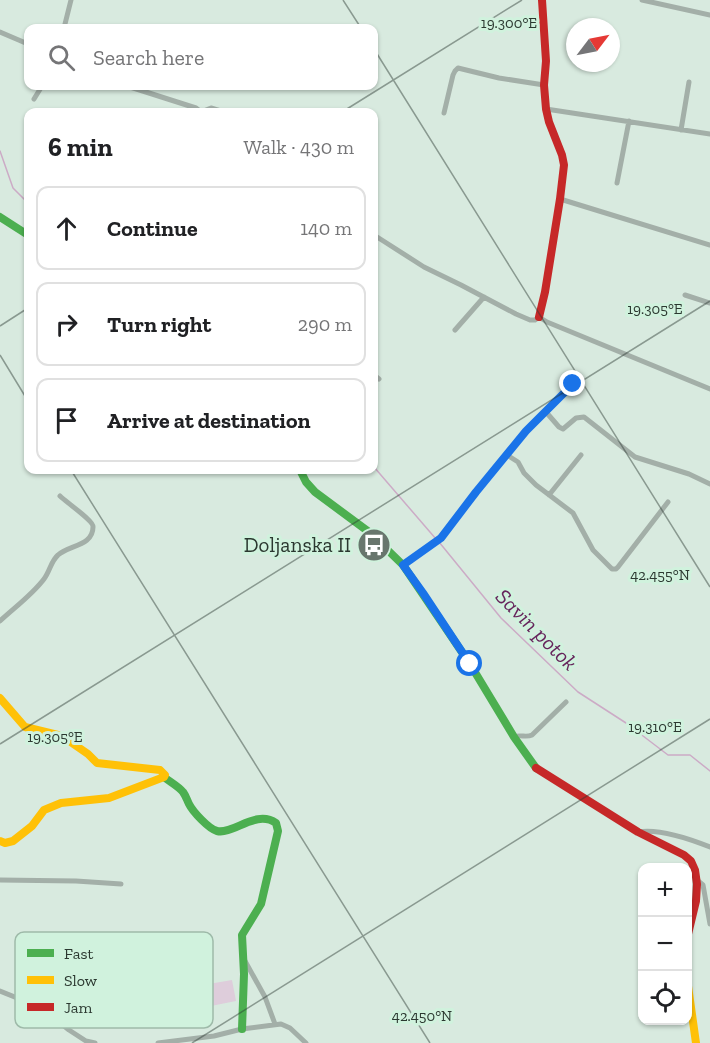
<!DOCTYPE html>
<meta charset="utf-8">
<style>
:root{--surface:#fff;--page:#f6f6f6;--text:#202124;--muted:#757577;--line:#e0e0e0}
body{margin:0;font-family:"Zilla Slab",serif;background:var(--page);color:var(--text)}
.controls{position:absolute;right:18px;bottom:18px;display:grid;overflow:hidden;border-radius:12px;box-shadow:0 2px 4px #0004}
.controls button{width:54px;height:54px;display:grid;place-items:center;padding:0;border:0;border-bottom:2px solid var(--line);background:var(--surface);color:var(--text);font:30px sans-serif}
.compass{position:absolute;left:566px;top:18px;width:54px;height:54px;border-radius:50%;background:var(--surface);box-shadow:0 2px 4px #0004;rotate:58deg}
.stop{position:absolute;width:18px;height:18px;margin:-14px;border:4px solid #1a73e8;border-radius:50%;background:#fff}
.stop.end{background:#1a73e8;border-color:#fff;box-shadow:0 2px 6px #0008}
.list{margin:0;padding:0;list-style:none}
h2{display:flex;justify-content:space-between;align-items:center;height:78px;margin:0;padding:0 24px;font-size:26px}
h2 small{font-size:20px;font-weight:400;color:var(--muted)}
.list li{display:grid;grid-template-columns:39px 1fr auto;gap:18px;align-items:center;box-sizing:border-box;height:84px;margin:0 12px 12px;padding:0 12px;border:2px solid var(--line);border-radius:12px}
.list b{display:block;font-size:22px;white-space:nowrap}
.list em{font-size:20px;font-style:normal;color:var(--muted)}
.icon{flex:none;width:33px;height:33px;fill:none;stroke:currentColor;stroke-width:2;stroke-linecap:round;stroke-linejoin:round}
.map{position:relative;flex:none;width:710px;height:1043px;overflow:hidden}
.search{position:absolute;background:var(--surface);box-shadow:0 2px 4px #0004;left:24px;top:24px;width:354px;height:66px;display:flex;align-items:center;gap:15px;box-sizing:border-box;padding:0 21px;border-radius:12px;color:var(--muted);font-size:22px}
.panel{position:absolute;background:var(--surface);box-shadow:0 2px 4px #0004;left:24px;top:108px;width:354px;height:366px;border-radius:12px}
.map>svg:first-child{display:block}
.green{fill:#decddb}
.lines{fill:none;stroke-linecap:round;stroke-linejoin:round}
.stream{stroke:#ccabc6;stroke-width:1.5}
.street{stroke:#a3afa8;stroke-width:5}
.fast{stroke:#4caf50;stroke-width:8}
.slow{stroke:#ffc107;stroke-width:8}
.jam{stroke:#c62828;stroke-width:8}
.route{stroke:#1a73e8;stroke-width:8}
.ticks{fill:none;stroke:#2b3830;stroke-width:1.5;stroke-opacity:0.45}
.labels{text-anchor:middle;stroke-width:6;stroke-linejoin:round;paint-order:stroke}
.poi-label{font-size:21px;fill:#2b3830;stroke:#d0f2dd;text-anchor:end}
.water-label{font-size:22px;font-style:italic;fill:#66255c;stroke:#d0f2dd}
.key{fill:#d0f2dd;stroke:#9ebaa9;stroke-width:1.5}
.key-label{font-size:16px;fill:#2b3830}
.ticks-label{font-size:15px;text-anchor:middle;fill:#2b3830;stroke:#d0f2dd;stroke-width:6;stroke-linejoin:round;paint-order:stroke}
</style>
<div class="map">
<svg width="710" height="1043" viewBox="0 0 710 1043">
<rect width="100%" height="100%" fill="#d8eadf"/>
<path class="green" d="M232 980 236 1001 201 1008 197 986Z"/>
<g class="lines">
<path class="stream" d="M0 151 13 188 28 203
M374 467 436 539
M439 542 501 618 578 692 626 723 668 755H690L710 771"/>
<path class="street" d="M642 0 710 15
M64 28 71 0
M139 28 142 27 148 28
M0 32 28 44
M127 86 196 108 201 112
M34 99 42 86
M546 109 710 134
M201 112 211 108 224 112
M444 113 453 75 455 71 458 68 499 78 544 85
M681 130 689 82
M617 183 629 121
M560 199 710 245
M374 235 424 267 461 285 516 314 530 320H535L539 317 547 322 710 389
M685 295 710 303
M455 330 484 297
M374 375 379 379
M546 412 559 427 563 429 576 418 584 417 635 457 689 474 710 484
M507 455 518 462 524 473 536 485 573 513 593 550 612 569H616L618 567 668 502
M549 495 581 455
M403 565 441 538 476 492 526 431 573 384
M0 621C15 607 32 595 44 579 50 571 51 561 58 555 69 545 93 546 93 527 94 521 66 502 60 496
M514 737C520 734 526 738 532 735L566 702
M638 832C660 828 690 839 710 847
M0 880 76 881 121 884
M697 880 703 885 710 924
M245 961 265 997 275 1024
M0 991 42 1008 69 1030 86 1041 95 1043
M158 1043 214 1036 242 1029 281 1024 290 1028 306 1043"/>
<path class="fast" d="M0 217 28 235
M300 470 306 482 315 492 369 532 403 565 470 664 514 737 536 768
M164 777C170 782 178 786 183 792 186 796 187 800 189 804 193 812 209 829 217 831 233 835 256 809 276 823L278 831 261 904 242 935 244 974 242 1029"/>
<path class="slow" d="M0 698 25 727 62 736 88 754 97 763 160 770 165 775 164 777 109 798 61 803 44 810 32 826 13 841 5 843 0 841
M688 986 696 1043"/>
<path class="jam" d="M539 317 545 292 560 199 564 165 562 155 549 122 546 109 544 85 546 61 542 0
M536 768 638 832 684 855 691 861 695 870 697 884 696 901 688 934"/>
</g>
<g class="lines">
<path class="route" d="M470 664 423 593 403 565 441 538 476 492 526 431 573 384"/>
</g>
<path class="ticks" d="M343 0 361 28M374 49 710 587M342 112 522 0M0 326 28 308M0 355 28 401M71 470 430 1043M0 744 710 301M192 1043 710 719"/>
<defs>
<g id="bus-disc" transform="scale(1.725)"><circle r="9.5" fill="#68766d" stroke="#d0f2dd"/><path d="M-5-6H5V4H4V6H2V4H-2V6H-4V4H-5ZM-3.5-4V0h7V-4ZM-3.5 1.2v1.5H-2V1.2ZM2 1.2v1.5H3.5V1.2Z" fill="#fff"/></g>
</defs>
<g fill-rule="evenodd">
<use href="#bus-disc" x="374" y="545"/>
</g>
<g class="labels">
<g class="poi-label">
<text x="351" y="552">Doljanska II</text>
</g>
<g class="water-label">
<text transform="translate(537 629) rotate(45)" y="8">Savin potok</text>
</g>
</g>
<rect x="15" y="932" width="198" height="96" rx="9" class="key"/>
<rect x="27" y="949" width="27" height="8" fill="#4caf50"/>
<rect x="27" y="976" width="27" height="8" fill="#ffc107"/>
<rect x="27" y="1003" width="27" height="8" fill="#c62828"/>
<g class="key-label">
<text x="64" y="959">Fast</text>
<text x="64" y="986">Slow</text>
<text x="64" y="1013">Jam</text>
</g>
<g class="ticks-label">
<text x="509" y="28">19.300°E</text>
<text x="655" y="314">19.305°E</text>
<text x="660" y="580">42.455°N</text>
<text x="655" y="732">19.310°E</text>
<text x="55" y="742">19.305°E</text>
<text x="422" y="1021">42.450°N</text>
</g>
</svg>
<div class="controls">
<button>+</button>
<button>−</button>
<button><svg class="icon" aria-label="locate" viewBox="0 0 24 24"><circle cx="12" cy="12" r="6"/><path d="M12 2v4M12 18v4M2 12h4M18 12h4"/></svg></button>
</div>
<svg class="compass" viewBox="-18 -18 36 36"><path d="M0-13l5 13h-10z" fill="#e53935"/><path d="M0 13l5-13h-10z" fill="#757577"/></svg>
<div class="stop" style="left:470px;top:664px"></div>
<div class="stop end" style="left:573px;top:384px"></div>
<div class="search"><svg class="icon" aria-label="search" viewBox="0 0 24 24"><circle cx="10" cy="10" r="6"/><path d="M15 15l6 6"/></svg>Search here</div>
<section class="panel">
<h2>6 min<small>Walk · 430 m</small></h2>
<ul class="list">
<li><svg class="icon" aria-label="ahead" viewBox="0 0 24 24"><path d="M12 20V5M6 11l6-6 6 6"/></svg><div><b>Continue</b></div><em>140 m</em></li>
<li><svg class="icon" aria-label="right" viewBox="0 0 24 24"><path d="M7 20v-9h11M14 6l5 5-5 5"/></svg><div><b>Turn right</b></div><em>290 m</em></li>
<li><svg class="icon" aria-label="arrive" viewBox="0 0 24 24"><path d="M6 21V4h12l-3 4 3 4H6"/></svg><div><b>Arrive at destination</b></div></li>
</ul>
</section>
</div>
